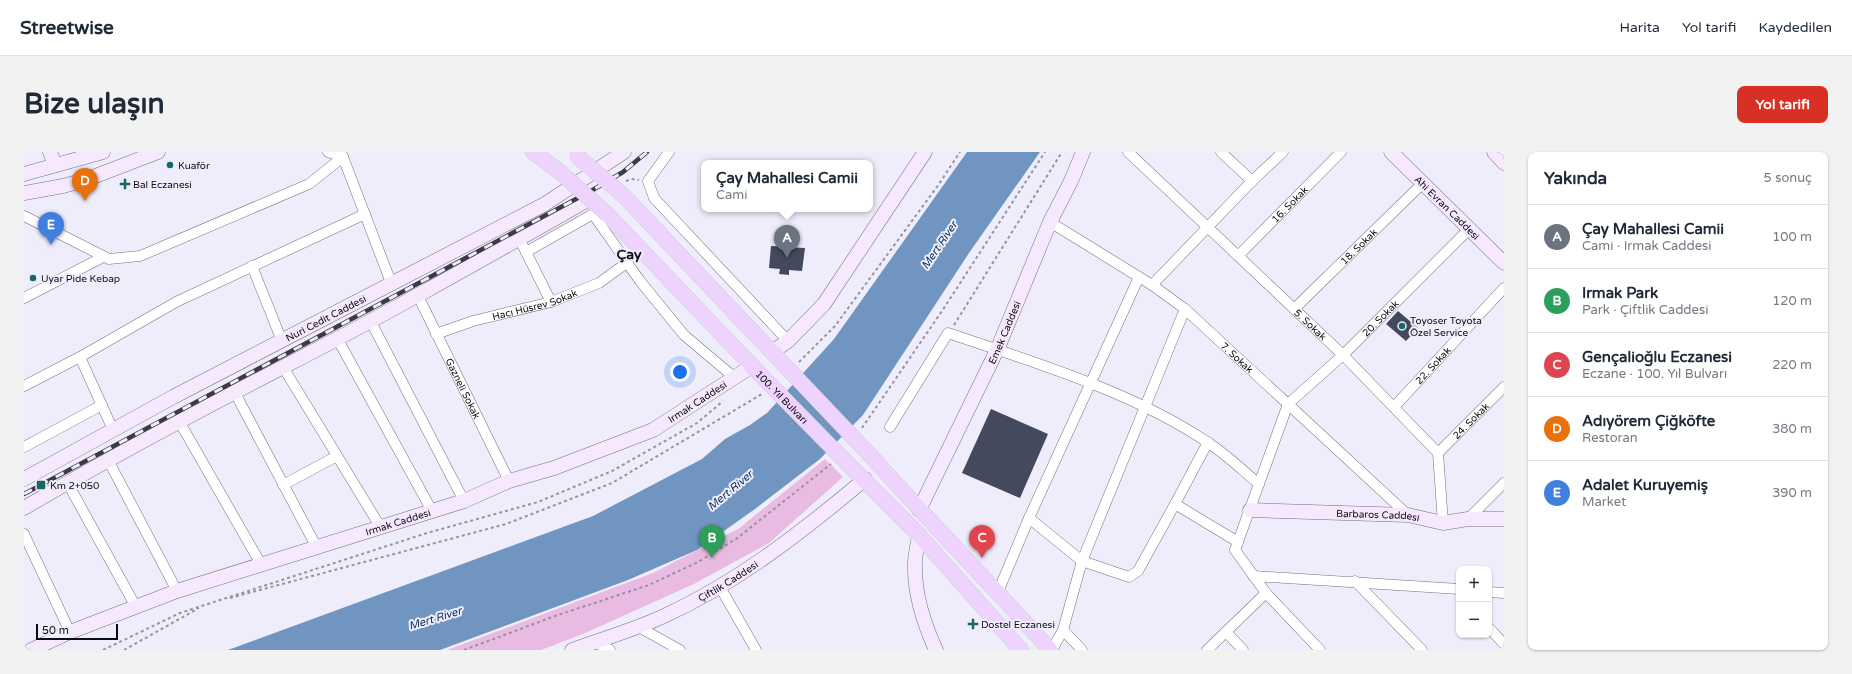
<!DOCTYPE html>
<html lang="tr">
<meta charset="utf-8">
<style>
:root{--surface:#fff;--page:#f2f2f3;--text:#1f2937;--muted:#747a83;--line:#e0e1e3;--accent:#d93025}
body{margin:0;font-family:"Varela Round",sans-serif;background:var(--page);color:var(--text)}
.controls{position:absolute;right:12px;bottom:12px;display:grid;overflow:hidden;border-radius:8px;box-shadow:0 1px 3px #0004}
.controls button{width:36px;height:36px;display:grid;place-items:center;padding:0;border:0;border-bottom:1px solid var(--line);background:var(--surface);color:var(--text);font:20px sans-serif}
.scale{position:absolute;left:12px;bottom:10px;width:82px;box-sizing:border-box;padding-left:4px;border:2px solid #0e0d14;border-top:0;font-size:11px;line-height:14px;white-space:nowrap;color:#0e0d14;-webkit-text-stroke:3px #efedfb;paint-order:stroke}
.you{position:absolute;left:656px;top:220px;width:14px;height:14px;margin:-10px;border:3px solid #fff;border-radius:50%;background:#1a73e8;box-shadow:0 0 0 6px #1a73e833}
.badge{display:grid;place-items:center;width:26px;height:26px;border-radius:50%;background:var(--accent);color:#fff;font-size:13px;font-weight:700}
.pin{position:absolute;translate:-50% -33px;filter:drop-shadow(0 1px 2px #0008)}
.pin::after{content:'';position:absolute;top:21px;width:14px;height:12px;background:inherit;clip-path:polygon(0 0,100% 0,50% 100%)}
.popup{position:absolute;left:677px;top:8px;width:172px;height:52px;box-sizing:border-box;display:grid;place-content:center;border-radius:8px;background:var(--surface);filter:drop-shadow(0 1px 3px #0005);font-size:13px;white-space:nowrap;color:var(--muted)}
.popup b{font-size:15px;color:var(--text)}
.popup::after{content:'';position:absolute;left:50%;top:100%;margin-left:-8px;border:8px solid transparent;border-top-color:var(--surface)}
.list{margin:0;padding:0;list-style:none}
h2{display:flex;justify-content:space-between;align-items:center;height:52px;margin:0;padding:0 16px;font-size:17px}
h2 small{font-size:13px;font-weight:400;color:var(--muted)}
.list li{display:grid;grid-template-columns:26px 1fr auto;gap:12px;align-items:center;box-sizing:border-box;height:64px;padding:0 16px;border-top:1px solid var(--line)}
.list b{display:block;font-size:15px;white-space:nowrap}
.list p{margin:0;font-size:13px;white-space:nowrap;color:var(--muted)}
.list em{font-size:13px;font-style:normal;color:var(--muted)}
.map{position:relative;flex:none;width:1480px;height:498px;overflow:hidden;border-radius:8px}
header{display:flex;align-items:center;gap:24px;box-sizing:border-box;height:56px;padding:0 20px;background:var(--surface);border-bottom:1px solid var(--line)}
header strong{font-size:19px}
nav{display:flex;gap:22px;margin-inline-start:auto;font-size:14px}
.intro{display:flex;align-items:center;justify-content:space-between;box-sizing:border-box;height:96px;padding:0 24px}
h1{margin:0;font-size:28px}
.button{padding:10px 18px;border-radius:8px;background:var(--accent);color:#fff;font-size:14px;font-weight:700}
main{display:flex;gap:24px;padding:0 24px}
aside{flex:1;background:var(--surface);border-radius:8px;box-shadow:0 1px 3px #0004}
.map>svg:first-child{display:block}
.green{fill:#e9bbe2}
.water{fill:#7095c0}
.building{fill:#444a5d}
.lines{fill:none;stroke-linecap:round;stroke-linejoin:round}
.street-casing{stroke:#737085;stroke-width:11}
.secondary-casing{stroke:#737085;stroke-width:15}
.primary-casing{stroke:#cfcfd0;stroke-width:16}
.path{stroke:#95939f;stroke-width:2;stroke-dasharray:3 3;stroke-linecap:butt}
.street{stroke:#fff;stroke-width:10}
.secondary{stroke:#f6e9fe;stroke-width:14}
.primary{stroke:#edd3fd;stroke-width:15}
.rail-casing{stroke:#3c3b43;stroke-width:4.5}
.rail{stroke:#efedfb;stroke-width:3;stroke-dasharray:9;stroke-linecap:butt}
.primary-bridge-casing{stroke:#cfcfd0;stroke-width:16;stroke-linecap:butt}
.primary-bridge{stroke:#edd3fd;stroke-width:15}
.poi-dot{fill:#186666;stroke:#efedfb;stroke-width:1.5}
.labels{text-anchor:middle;stroke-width:4;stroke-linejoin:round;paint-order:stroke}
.poi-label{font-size:10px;fill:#0e0d14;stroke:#efedfb;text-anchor:start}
.street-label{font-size:10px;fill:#0e0d14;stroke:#efedfb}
.water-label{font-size:11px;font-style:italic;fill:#052e57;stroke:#efedfb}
.district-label{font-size:14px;font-weight:bold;fill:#0e0d14;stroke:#efedfb}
</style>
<header>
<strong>Streetwise</strong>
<nav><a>Harita</a><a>Yol tarifi</a><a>Kaydedilen</a></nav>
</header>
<div class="intro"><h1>Bize ulaşın</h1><a class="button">Yol tarifi</a></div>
<main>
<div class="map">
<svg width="1480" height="498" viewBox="0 0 1480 498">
<rect width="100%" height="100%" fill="#efedfb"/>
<path class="green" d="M801 307 819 325 745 391 670 432 559 482 517 498H423L629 421 714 377Z"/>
<path class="water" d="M943 0H1016L945 101 839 263 796 307 731 357 673 398 604 428 416 498H204L569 364 678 307 701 287 726 273 743 261 810 187Z"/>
<path class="building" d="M747 94 781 96 778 119 765 118V123L755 122 756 117 745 116Z
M1374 159 1394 176 1382 189 1362 172Z
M967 257 1024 282 996 346 938 321Z"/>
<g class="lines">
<g class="street-casing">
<g id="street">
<path d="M304 0 319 5"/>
<path d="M317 0 368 133"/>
<path d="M645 0 624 29 630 46 764 189"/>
<path id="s1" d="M1104 0 1319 203 1414 301 1419 371"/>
<path d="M1197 0 1228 29"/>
<path d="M0 64 85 107 116 104 285 32 319 5"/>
<path id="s2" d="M1026 70 1128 133 1161 157 1384 363"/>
<path d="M499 94 527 150"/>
<path d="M502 100 569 62 616 129 660 183 711 226"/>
<path id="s3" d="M1214 104 1317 0"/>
<path d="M228 114 258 189"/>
<path d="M1128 133 1228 29 1259 0"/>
<path id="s4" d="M393 142 485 329"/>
<path d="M0 146 79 105"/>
<path id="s5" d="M1270 157 1399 31"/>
<path d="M346 168 440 349"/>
<path id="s6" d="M412 182 449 169 527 150 575 131 604 110"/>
<path d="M313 186 408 359"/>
<path d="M56 205 89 278"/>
<path d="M259 215 357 376"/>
<path d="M0 234 56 205 152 150 341 62"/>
<path d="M210 239 293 396"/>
<path id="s7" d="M1370 255 1480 136"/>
<path d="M155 269 238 414"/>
<path d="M866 275 924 181C1009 210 1109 240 1183 290 1202 302 1218 318 1235 332"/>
<path d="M0 295 78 253"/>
<path id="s8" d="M1414 301 1480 235"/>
<path d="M84 308 153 439"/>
<path d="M43 330 112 455"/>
<path d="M259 333 313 304"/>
<path d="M1151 352 1184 290"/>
<path d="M1005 366 1058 409 1105 425 1114 419 1151 352 1214 390"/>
<path d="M1444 367 1480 331"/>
<path d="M0 382 46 480"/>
<path d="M1229 424 1435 437"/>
<path d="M1331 429 1398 498"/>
<path d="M696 435 732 498"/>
<path d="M974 440 1005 366 1115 125"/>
<path d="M1465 440 1480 441"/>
<path d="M613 474 656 498"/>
<path d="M1465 476 1480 492"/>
<path d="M1039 478 1058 498"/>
<path d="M1202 480 1219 498"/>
<path d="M571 490 586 498"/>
<path d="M1028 498 1039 478 1058 409 1161 157"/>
<path d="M1183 498 1242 441"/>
<path id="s9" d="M1296 498 1242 441 1211 398 1264 252 1319 203 1445 77"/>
</g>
</g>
<g class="secondary-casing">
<g id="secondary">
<path d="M26 0 31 13"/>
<path id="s10" d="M1367 0 1480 111"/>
<path d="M1470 0 1480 11"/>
<path d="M0 22 79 0"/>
<path d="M0 41 39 34 61 28 134 0"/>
<path d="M748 200 764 189 800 152 901 0"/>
<path id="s11" d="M0 327 149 245 521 52 600 0"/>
<path d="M0 356C85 306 172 260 259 215 361 163 461 106 560 50"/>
<path id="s12" d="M895 358 973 198 1026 70 1047 29 1059 0"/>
<path id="s13" d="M1226 358 1384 363 1419 371 1444 367H1480"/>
<path d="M895 383C894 392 891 402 891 411 890 440 900 472 912 498"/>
<path id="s14" d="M7 498 46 480 153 439 440 349 485 329 530 316 629 278 728 214"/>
<path id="s15" d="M548 498C578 487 610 478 640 464 714 430 778 380 841 327"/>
</g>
</g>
<g class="primary-casing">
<path id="primary" d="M509 0 536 20
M600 44 748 200
M583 62 728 214
M846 303C905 369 967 432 1026 498
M824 312 895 383 997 498"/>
</g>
<path class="path" d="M602 29 607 27 615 28
M930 173 1038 0
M775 210 811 174 915 32 936 0
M838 276 918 159 1021 0
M206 446 482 372 588 331 738 242
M79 498 156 461 403 381 514 350 588 319 673 271 699 249
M100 498 175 456
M440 498 531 464 625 433 674 410 712 387 807 312"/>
<use href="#street" class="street"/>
<use href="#secondary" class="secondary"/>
<use href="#primary" class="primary"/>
<g class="rail-casing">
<path id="rail" d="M0 342 567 39 599 20 623 0"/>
</g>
<use href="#rail" class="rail"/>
<g class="primary-bridge-casing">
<g id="primary-bridge">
<path d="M553 4 600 44"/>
<path d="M536 20 583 62"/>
<path d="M748 200 846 303"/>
<path id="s16" d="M728 214 824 312"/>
</g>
</g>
<use href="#primary-bridge" class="primary-bridge"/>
</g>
<g class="poi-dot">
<circle cx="146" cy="13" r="4"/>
<path d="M99 26h4v4h4v4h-4v4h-4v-4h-4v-4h4z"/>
<circle cx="9" cy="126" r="4"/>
<circle cx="1378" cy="174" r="4"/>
<rect x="12" y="328" width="10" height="10" rx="2"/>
<path d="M947 466h4v4h4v4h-4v4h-4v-4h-4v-4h4z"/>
</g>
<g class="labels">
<g class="poi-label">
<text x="154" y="17">Kuaför</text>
<text x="109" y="36">Bal Eczanesi</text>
<text x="17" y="130">Uyar Pide Kebap</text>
<text x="1386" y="172">Toyoser Toyota<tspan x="1386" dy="12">Özel Service</tspan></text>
<text x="26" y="337">Km 2+050</text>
<text x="957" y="476">Dostel Eczanesi</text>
</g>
<g class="street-label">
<text dy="4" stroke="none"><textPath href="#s3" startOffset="73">16. Sokak</textPath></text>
<text dy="4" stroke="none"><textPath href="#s10" startOffset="79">Ahi Evran Caddesi</textPath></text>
<text dy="4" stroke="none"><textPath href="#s5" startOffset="90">18. Sokak</textPath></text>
<text dy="4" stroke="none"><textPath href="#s6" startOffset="103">Hacı Hüsrev Sokak</textPath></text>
<text dy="4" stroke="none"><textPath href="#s11" startOffset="342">Nuri Cedit Caddesi</textPath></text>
<text dy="4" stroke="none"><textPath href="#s9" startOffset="413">20. Sokak</textPath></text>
<text dy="4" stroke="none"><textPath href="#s1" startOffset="251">5. Sokak</textPath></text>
<text dy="4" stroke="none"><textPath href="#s12" startOffset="197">Emek Caddesi</textPath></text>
<text dy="4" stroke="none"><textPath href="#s2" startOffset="232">7. Sokak</textPath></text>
<text dy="4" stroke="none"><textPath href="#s7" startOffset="57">22. Sokak</textPath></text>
<text dy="4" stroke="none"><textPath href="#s4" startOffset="105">Gazneli Sokak</textPath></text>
<text dy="4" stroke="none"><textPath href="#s16" startOffset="43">100. Yıl Bulvarı</textPath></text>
<text dy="4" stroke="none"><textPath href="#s14" startOffset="713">Irmak Caddesi</textPath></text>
<text dy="4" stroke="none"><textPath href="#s8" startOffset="46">24. Sokak</textPath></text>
<text dy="4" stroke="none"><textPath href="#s13" startOffset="128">Barbaros Caddesi</textPath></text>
<text dy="4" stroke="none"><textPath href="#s14" startOffset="389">Irmak Caddesi</textPath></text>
<text dy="4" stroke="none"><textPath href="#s15" startOffset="171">Çiftlik Caddesi</textPath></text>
</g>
<g class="water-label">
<text transform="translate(915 93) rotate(-56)" y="4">Mert River</text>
<text transform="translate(706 338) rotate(-40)" y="4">Mert River</text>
<text transform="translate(411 466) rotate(-17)" y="4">Mert River</text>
</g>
<g class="district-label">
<text x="605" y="107">Çay</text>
</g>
</g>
</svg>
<div class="controls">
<button>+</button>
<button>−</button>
</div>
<div class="scale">50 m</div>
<div class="you"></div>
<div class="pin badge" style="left:763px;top:106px;background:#6b7280">A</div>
<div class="popup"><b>Çay Mahallesi Camii</b>Cami</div>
<div class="pin badge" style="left:688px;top:406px;background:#2e9e5b">B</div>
<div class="pin badge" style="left:958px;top:406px;background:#e0444e">C</div>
<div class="pin badge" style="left:61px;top:49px;background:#e8710a">D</div>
<div class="pin badge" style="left:27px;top:93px;background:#3f7fe0">E</div>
</div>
<aside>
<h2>Yakında<small>5 sonuç</small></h2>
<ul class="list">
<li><span class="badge" style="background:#6b7280">A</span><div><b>Çay Mahallesi Camii</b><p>Cami · Irmak Caddesi</p></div><em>100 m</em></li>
<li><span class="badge" style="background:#2e9e5b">B</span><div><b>Irmak Park</b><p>Park · Çiftlik Caddesi</p></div><em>120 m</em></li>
<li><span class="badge" style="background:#e0444e">C</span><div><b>Gençalioğlu Eczanesi</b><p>Eczane · 100. Yıl Bulvarı</p></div><em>220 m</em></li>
<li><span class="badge" style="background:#e8710a">D</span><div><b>Adıyörem Çiğköfte</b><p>Restoran</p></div><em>380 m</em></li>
<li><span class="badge" style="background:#3f7fe0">E</span><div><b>Adalet Kuruyemiş</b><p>Market</p></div><em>390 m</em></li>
</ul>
</aside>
</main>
